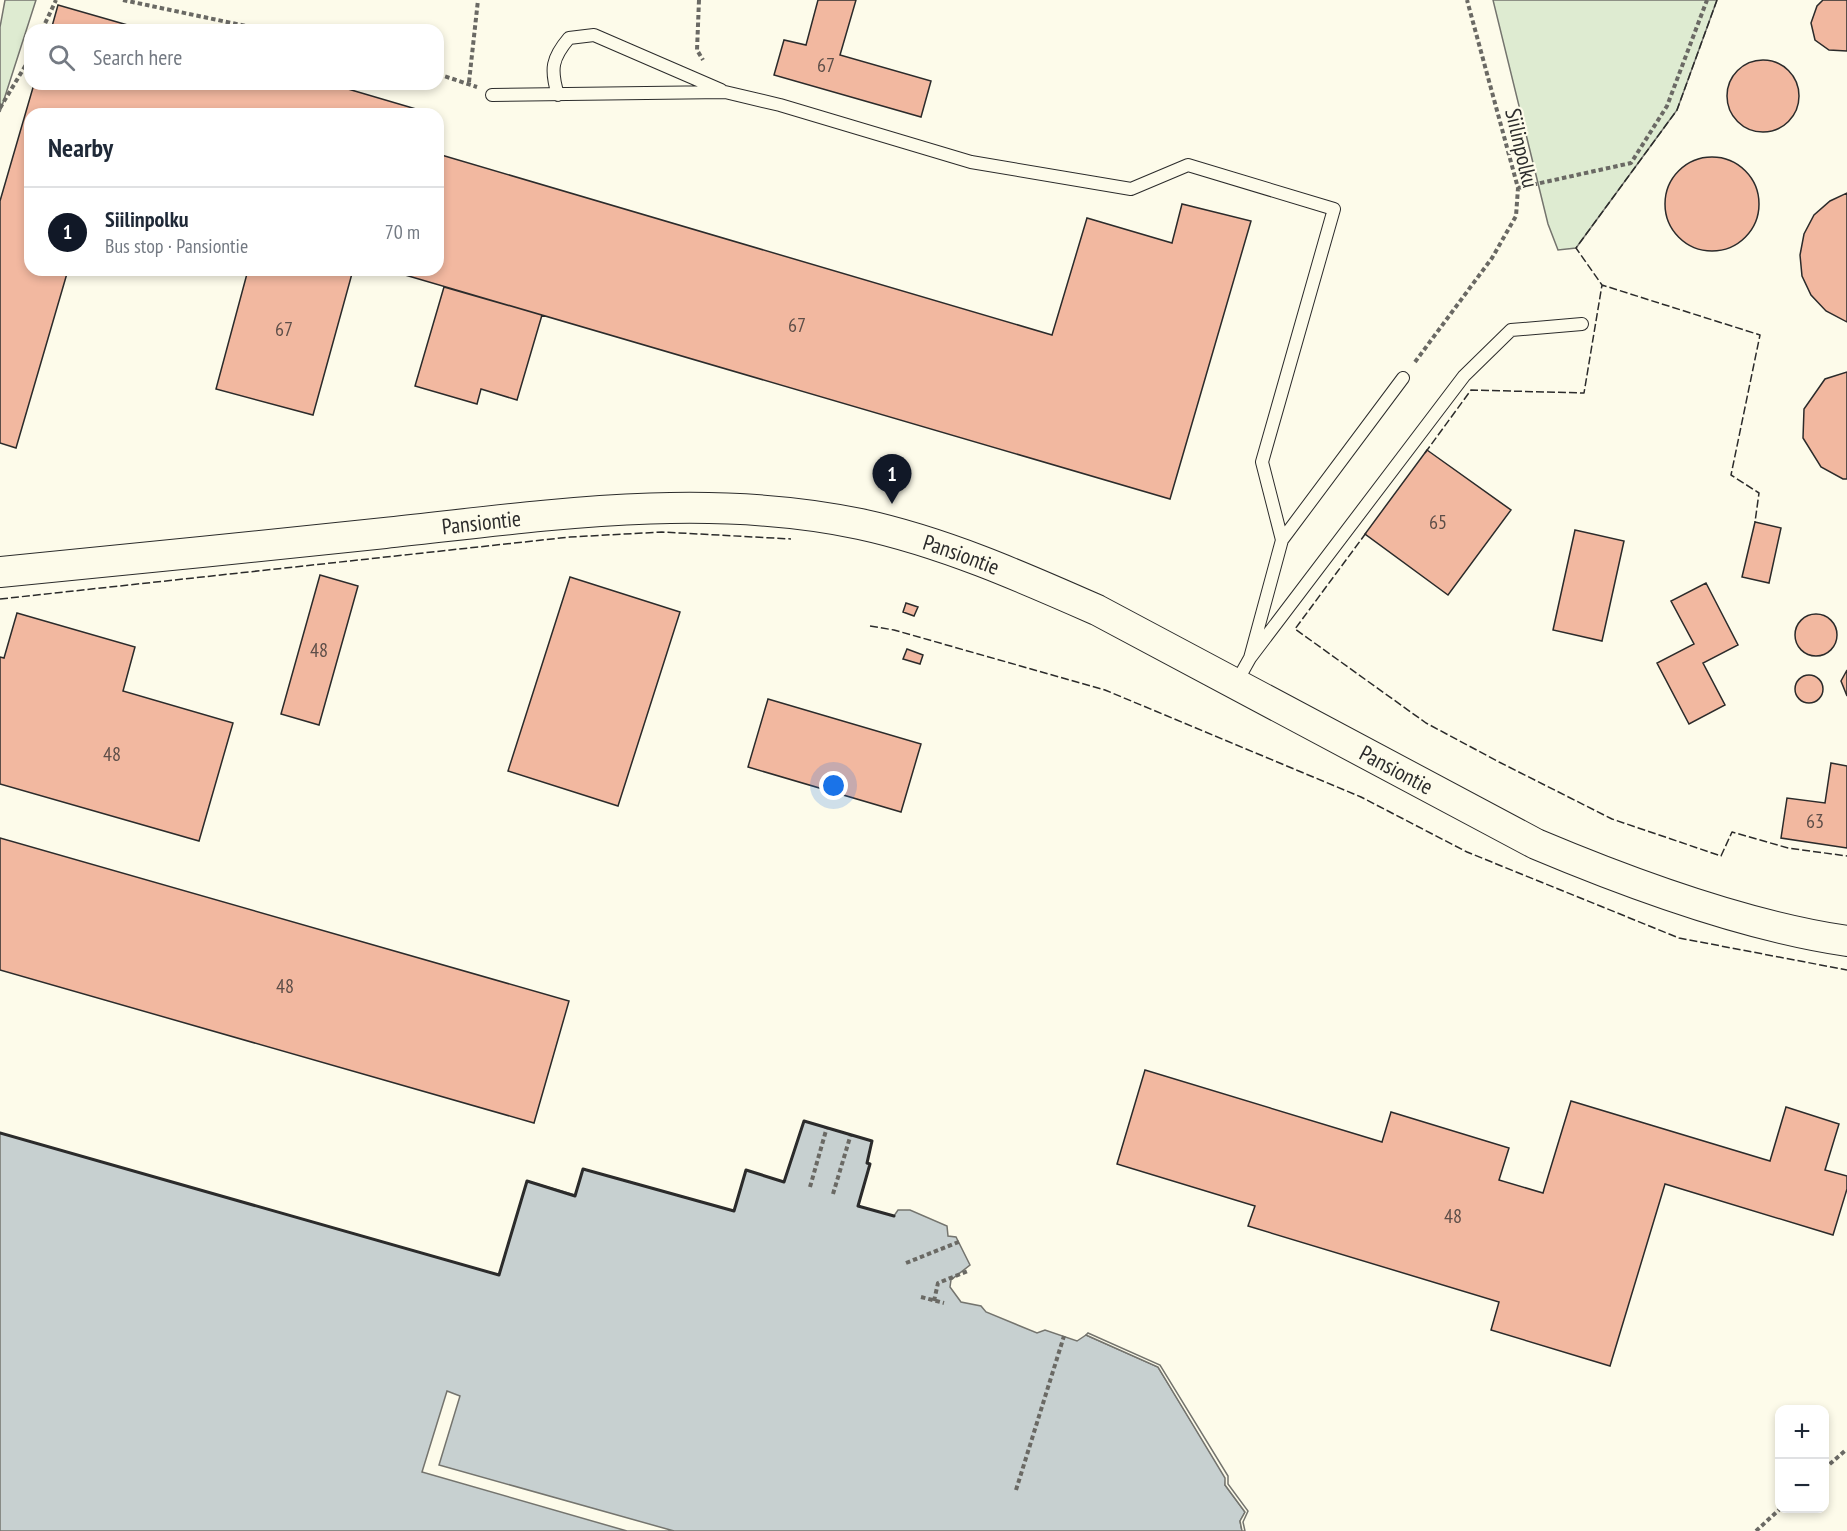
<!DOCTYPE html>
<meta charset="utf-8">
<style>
:root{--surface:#fff;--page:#f2f2f3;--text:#1f2937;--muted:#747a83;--line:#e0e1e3;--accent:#111827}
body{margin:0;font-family:"PT Sans Narrow",sans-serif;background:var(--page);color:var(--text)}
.controls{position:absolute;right:18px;bottom:18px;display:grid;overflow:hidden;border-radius:12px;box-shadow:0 3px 9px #0003}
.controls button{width:54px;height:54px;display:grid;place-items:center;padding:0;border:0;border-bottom:2px solid var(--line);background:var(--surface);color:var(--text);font:30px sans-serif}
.you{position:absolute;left:834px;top:786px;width:21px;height:21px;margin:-15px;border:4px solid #fff;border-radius:50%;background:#1a73e8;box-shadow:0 0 0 9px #1a73e833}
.badge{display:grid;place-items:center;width:39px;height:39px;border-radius:50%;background:var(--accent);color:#fff;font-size:20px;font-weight:700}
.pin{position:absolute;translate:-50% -50px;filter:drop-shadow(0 2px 3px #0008)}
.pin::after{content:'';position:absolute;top:32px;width:21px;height:18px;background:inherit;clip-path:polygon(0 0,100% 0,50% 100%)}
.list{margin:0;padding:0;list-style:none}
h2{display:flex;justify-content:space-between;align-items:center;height:78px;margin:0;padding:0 24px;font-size:26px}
h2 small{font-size:20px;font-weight:400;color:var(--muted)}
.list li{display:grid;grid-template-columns:39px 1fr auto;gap:18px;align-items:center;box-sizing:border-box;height:90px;padding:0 24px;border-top:2px solid var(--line)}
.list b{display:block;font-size:22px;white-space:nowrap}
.list p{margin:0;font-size:20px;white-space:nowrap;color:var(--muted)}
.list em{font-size:20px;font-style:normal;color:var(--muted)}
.icon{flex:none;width:33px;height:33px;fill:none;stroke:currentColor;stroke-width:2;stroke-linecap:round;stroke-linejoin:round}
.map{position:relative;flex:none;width:1847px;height:1531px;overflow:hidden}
.search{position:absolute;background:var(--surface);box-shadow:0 3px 9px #0003;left:24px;top:24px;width:420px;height:66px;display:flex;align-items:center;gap:15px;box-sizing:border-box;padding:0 21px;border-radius:18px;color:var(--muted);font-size:22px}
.panel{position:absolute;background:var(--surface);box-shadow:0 3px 9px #0003;left:24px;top:108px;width:420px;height:168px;border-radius:18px}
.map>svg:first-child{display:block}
.green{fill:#deebd1;stroke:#74746e;stroke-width:1.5}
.water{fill:#c7d0d0;stroke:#74746e;stroke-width:1.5}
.pier{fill:#fdfbea;stroke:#74746e;stroke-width:1.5}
.building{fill:#f2b8a0;stroke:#2b2b2b;stroke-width:1.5}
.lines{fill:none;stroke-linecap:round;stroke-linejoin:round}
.service-casing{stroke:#2b2b2b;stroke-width:14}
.tertiary-casing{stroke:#2b2b2b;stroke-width:32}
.path{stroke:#6a6964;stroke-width:4;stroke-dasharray:4.5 3;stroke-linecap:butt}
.service{stroke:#fdfbea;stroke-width:12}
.tertiary{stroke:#fdfbea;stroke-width:30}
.fence{stroke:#2b2b2b;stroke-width:1.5;stroke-dasharray:8 3;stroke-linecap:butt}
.wall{stroke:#2b2b2b;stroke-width:3}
.labels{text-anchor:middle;stroke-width:4.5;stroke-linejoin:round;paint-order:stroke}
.number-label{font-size:20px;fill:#5d4e48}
.street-label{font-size:22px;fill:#2b2b2b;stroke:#fdfbea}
</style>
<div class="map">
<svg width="1847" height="1531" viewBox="0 0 1847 1531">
<rect width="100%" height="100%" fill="#fdfbea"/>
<path class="green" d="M5 0H36L0 112V27Z
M1493 0H1717L1677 110 1576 248 1558 250 1548 224Z"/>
<path class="water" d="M804 1121 872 1141 867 1163 870 1164 858 1206 894 1216 898 1210H910L947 1226 948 1236 956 1237 970 1265 951 1280 950 1287 961 1302 981 1306 986 1312 1037 1333 1045 1330 1077 1341 1086 1335 1158 1367 1226 1478 1225 1485 1245 1512 1240 1521 1242 1531H0V1133L499 1275 527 1181 575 1195 583 1169 734 1211 746 1170 784 1182Z"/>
<path class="pier" d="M1088 1333 1160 1365 1228 1476V1484L1248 1511 1243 1522 1245 1531H1242L1240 1521 1245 1512 1225 1485V1478L1158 1367 1086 1335Z
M447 1391 460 1396 439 1465 674 1531H627L422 1472Z"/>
<path class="building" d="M818 0H856L840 55 931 81 921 117 774 75 784 40 806 45Z
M1823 0H1847V51L1829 50 1815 40 1811 23 1817 6Z
M58 5 145 30H51Z
M1727 96a36 36 0 1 1 72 0a36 36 0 1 1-72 0Z
M34 84H331L433 114H30V270H68L16 448 0 443V201Z
M438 154 1052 335 1087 218 1172 243 1182 204 1251 221 1170 499 388 270H438Z
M1665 204a47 47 0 1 1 94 0a47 47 0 1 1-94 0Z
M1847 193V322L1826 311 1811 295 1802 276 1800 255 1804 234 1814 215 1830 201Z
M248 270H353L313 415 216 389Z
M444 287 542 315 517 400 481 389 477 404 415 386Z
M1847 372V479H1843L1821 467 1803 438 1804 409 1825 379Z
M1427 450 1511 510 1448 595 1365 534Z
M1755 522 1781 528 1769 583 1742 577Z
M1575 530 1624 541 1602 641 1553 630Z
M320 575 358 586 319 725 281 714Z
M570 577 680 612 618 806 508 771Z
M1706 583 1738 645 1703 663 1725 705 1689 724 1657 663 1694 644 1671 601Z
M906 603 918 607 914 616 903 612Z
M17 613 135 647 123 691 233 723 199 841 0 784V657L4 658Z
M1795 635a21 21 0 1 1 42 0a21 21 0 1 1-42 0Z
M907 649 923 655 920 664 903 659Z
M1847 670V696L1841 681Z
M1795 689a14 14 0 1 1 28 0a14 14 0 1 1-28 0Z
M768 699 921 744 901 812 748 767Z
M1831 763 1847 766V848L1781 838 1787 798 1825 803Z
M0 838 569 1001 534 1123 0 970Z
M1145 1070 1382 1142 1391 1112 1509 1148 1499 1180 1543 1193 1571 1101 1770 1161 1786 1107 1839 1124 1825 1170 1847 1176V1189L1833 1235 1665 1184 1610 1366 1491 1330 1499 1302 1248 1226 1255 1206 1117 1164Z"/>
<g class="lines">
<g class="service-casing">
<path id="service" d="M492 95 725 92 780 105 971 162 1131 189 1188 165 1334 209 1262 462 1282 540
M558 95C550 69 552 58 569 38L594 35 721 90
M1250 658 1464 376 1511 330 1582 324
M1236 683 1250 658 1282 540 1403 378"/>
</g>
<g class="tertiary-casing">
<g id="tertiary">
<path id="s1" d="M0 572C128 559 257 547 385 533 542 516 704 491 860 524 943 542 1020 576 1097 610L1536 844C1631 884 1744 926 1847 941"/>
</g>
</g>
<path class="path" d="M123 0 265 30
M699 0 697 50 703 60
M42 30 56 0
M438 74 477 87
M469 82 478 0
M0 108 30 58
M1518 188 1631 163 1667 106 1707 0
M1415 362 1492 258 1516 216 1518 188 1467 0
M810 1187 827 1127
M833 1194 851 1134
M906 1263 961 1241
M921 1297 944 1303
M934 1301 938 1283 968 1271
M1824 1469 1846 1450
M1016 1490 1064 1336
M1756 1531 1781 1508"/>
<use href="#service" class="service"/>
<use href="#tertiary" class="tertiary"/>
<path class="fence" d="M1717 0 1677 110 1576 248 1602 285 1760 335 1731 475 1759 493 1755 522
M1425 453 1471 390 1584 393 1602 285
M1366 533 1295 629 1426 723 1499 762 1612 819 1721 856 1732 832 1788 848 1847 856
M0 599 570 537 662 532 791 539
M870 626 894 630 1105 690 1361 797 1467 852 1679 938 1847 970"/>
<path class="wall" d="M0 1133 499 1275 527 1181 575 1196 583 1169 734 1211 746 1170 784 1182 804 1121 872 1141 867 1163 870 1164 858 1206 894 1216"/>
</g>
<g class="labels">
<g class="number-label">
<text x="826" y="72">67</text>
<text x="797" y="332">67</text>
<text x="284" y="336">67</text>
<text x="1438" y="529">65</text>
<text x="319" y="657">48</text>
<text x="112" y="761">48</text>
<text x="1815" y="828">63</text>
<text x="285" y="993">48</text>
<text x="1453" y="1223">48</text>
</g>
<g class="street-label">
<text transform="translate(1522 148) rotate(77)" y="8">Siilinpolku</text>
<text dy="8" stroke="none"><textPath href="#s1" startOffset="484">Pansiontie</textPath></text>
<text dy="8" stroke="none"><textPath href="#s1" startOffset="970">Pansiontie</textPath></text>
<text dy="8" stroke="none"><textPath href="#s1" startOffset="1456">Pansiontie</textPath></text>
</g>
</g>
</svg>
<div class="controls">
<button>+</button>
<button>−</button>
</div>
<div class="you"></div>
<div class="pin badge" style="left:892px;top:504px">1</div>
<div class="search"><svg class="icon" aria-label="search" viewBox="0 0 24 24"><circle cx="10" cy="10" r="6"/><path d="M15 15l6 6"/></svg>Search here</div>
<section class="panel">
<h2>Nearby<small></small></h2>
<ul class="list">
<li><span class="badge">1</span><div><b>Siilinpolku</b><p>Bus stop · Pansiontie</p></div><em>70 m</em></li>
</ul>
</section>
</div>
